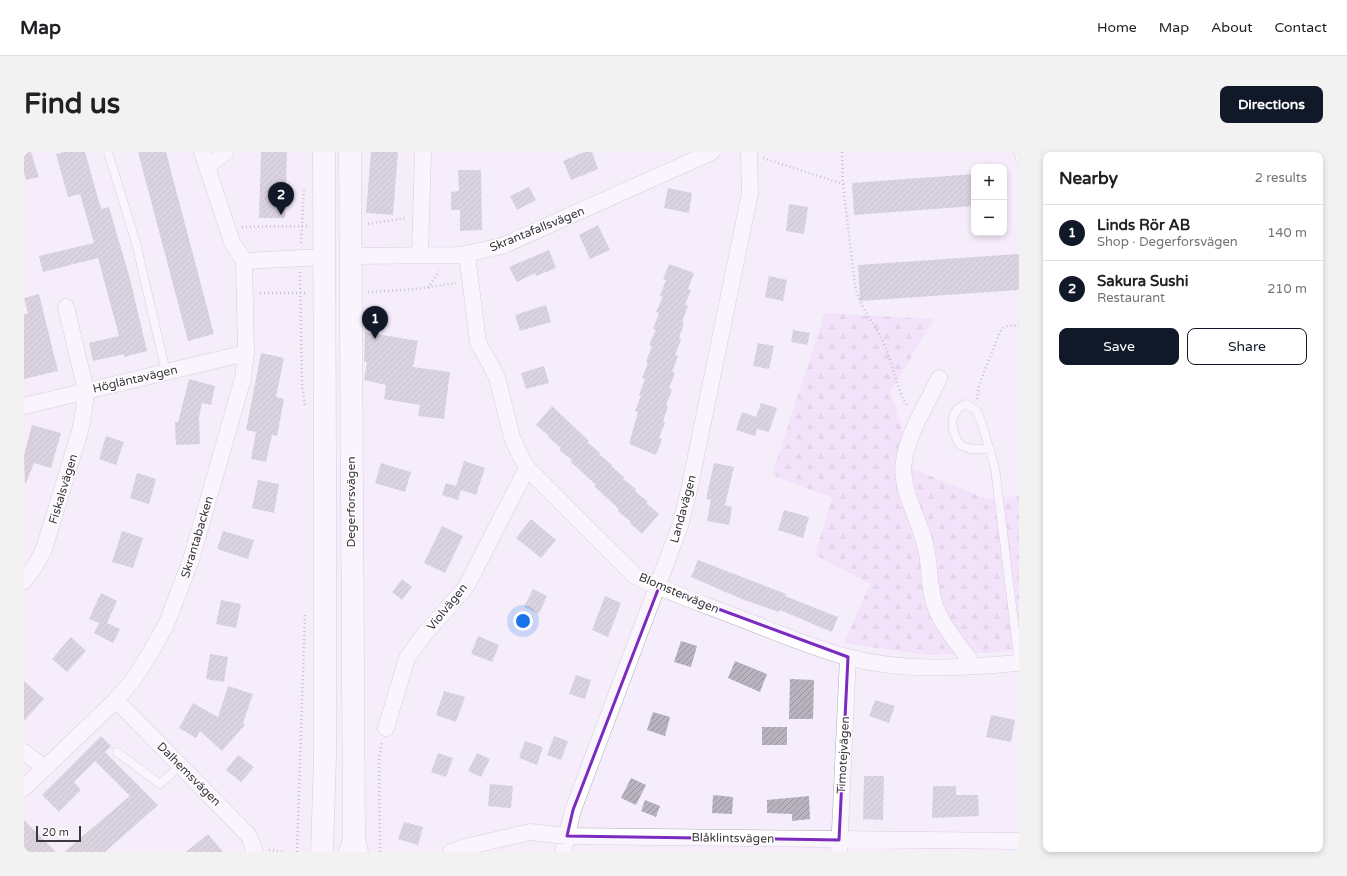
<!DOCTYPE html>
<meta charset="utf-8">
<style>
:root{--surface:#fff;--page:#f2f2f2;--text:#202124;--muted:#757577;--line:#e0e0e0;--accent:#111827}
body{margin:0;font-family:"Varela Round",sans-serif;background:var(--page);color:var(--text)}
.controls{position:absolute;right:12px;top:12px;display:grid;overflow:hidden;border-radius:8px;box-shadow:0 2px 6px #0003}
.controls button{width:36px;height:36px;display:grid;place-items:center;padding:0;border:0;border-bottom:1px solid var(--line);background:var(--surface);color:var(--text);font:20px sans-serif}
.scale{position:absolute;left:12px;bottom:10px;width:45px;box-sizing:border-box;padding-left:4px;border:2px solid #3b383e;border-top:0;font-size:11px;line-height:14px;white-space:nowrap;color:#3b383e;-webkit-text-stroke:3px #fff;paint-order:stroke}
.you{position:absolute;left:499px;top:469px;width:14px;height:14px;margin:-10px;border:3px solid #fff;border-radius:50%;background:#1a73e8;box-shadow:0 0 0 6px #1a73e833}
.badge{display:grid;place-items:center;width:26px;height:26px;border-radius:50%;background:var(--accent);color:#fff;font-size:13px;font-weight:700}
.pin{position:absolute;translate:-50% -33px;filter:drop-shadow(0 1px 2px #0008)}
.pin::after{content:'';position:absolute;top:21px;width:14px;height:12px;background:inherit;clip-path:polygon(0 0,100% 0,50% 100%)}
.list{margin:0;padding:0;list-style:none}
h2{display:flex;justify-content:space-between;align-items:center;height:52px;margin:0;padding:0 16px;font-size:17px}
h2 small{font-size:13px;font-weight:400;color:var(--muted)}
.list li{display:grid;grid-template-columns:26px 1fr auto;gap:12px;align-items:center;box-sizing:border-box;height:56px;padding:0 16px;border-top:1px solid var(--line)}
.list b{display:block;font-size:15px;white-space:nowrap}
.list p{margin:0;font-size:13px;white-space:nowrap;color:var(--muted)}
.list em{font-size:13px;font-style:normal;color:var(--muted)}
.actions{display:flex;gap:8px;padding:12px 16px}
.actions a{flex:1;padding:9px 0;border:1px solid var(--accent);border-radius:8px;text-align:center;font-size:14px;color:var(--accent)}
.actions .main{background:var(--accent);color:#fff}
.map{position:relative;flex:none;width:995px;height:700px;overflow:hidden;border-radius:8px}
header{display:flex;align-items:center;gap:24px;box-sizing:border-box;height:56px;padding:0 20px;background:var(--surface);border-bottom:1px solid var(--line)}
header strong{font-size:19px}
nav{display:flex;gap:22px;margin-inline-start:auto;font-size:14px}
.intro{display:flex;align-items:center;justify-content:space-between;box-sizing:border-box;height:96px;padding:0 24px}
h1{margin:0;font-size:28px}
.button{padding:10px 18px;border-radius:8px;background:var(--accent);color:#fff;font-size:14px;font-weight:700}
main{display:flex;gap:24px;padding:0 24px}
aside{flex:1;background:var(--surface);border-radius:8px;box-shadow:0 2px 6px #0003}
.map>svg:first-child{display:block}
.forest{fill:url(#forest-firs)}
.building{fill:url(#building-hatch)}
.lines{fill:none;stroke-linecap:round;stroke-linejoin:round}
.lane-casing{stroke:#b2abb8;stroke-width:9}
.street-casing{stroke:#b2abb8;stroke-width:17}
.secondary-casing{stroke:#b2abb8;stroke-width:23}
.highway-casing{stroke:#b2abb8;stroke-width:23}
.path{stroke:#928d96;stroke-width:2.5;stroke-dasharray:1 3;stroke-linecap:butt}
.lane{stroke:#fff;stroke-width:8}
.street{stroke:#fff;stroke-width:16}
.secondary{stroke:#fff;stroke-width:22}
.highway{stroke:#fff;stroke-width:22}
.marked{fill:none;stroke:#7b2cbf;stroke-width:3;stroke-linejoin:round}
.labels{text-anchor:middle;stroke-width:3;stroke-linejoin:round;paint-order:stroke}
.street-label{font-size:12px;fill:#3b383e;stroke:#fff}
</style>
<header>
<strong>Map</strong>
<nav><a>Home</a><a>Map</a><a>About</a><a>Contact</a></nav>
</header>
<div class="intro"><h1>Find us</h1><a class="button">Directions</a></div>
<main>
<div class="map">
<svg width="995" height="700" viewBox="0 0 995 700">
<defs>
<pattern id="forest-firs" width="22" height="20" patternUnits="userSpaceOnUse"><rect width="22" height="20" fill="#edd8fb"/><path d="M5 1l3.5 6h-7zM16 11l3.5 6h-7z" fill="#ccbad8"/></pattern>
<pattern id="building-hatch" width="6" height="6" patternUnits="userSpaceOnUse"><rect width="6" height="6" fill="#bab2bf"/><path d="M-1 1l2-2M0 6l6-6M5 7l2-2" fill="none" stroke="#98929d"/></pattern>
</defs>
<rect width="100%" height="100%" fill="#f5edfb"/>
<path class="forest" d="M801 161 910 167 867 239 890 317 963 347 995 344V498L963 501 902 503 820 491 846 432 791 403 808 346 748 323Z"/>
<path class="building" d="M0 0H7L15 25 2 28 0 21Z
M40 0H61L77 57 85 55 106 127 123 199 100 205V202L69 209 65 191 95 184 74 106 19 120 15 104 70 91 56 42 44 45 32 2Z
M114 0H142L190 182 164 189Z
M237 0H263L261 66H235Z
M347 0H374L369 63 342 61Z
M560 0H568L574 17 547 28 539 9Z
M434 18H457L458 78 436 79V58H427V40L435 39Z
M950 22V54L830 63 828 31Z
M505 35 512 48 493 58 486 44Z
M644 36 668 41 665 61 640 56Z
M765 52 784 55 780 82 762 79Z
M574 73 586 98 566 107 555 83Z
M525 98 532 116 512 124 511 121 493 130 485 115Z
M995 102V138L836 149 834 113Z
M645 112 670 121 664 137 667 138 661 153 664 154 658 170 660 171 655 186 657 188 651 203 654 204 648 220 651 221 645 236 648 238 642 253 644 254 639 269 641 271 635 286 638 287 632 303 605 292 614 260 611 259 617 244 615 243 621 227 618 226 624 211 622 210 628 194 625 193 632 178 629 177 635 161 632 160 639 145 636 144 642 128 639 127Z
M745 124 763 128 759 149 741 145Z
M15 142 34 219 0 227V162H4L0 146Z
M522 153 527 170 496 179 491 163Z
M769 178 786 181 783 193 767 190Z
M341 180 394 189 389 215 426 220 420 267 394 264 396 253 360 247 362 233 340 228 343 210H340Z
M734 191 750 194 745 217 729 214Z
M237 201 260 206 252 245 260 247 253 284 248 283 242 310 227 307 232 280 222 278Z
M520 214 525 231 502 237 497 221Z
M165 227 191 234 187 253 178 251 175 265 176 292 152 293 151 270H154Z
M737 251 753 256 745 280 733 277 731 284 712 278 718 260 732 265Z
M528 254 565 289 563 290 576 301 575 302 588 313 587 314 600 325 599 327 612 337 611 339 624 350 622 351 635 362 618 382 606 371 607 370 594 359 595 357 570 334 572 333 547 310 548 308 535 298 537 296 524 285 525 284 512 273Z
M8 273 37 281 27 316 10 311 1 333 0 303Z
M82 284 100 290 92 313 75 307Z
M440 309 461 316 452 343 437 338 434 348 418 343 422 331 432 334Z
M357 311 387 320 381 340 351 331Z
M690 311 710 315 701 353 708 355 705 373 683 369 687 348 682 347Z
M113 321 132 327 125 352 106 346Z
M234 328 255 332 250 361 228 356Z
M760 358 785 365 779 386 754 378Z
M507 367 532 388 517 406 492 386Z
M418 374 439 384 421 421 400 411Z
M98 379 119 386 109 416 88 410Z
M199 379 230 388 224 407 193 397Z
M674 408 762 442 761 444 814 465 808 480 756 458 755 460 720 448 667 425Z
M378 427 388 435 378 448 368 440Z
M509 437 523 444 515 462 500 455Z
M77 441 93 449 83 471 96 477 89 491 70 481 75 471 65 467Z
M581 444 597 451 584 485 568 478Z
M197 448 217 452 212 476 192 472Z
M454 484 475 493 468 510 447 502Z
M47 485 62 499 43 520 28 507Z
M657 489 673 494 667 515 650 510Z
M186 502 204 505 200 530 182 527Z
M711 509 743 522 736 540 704 526Z
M552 523 567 528 561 547 545 542Z
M766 527 790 528 789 567H765Z
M0 529 20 547 0 569Z
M204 534 229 542 219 571 221 573 198 599 176 579 172 586 155 576 169 551 194 565Z
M420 539 441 545 432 570 412 563Z
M851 548 871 554 865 571 845 564Z
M629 560 646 565 641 584 623 578Z
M967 563 991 568 987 590 962 585Z
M738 575H763V593H738Z
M77 584 87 594 81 600 134 653 81 700H40L106 644 71 609 50 630 57 638 35 660 18 643Z
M530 584 544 589 537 608 523 603Z
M501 589 519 595 513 613 495 606Z
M414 601 429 606 422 625 407 620Z
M453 601 466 607 457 625 444 619Z
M214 603 230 615 217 630 202 618Z
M840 624H860L859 668 839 667Z
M607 626 622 633 612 653 597 646Z
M466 632 489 634 487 656 464 654Z
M909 634H932V643H954L955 664 908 666Z
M689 643 709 645 708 662 688 661Z
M785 644 786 667 768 669V662L743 661V648Z
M621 648 636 654 632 665 617 659Z
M0 668 32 700H0Z
M380 670 399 675 394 693 374 687Z
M184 682 199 700H162Z"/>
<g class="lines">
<g class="lane-casing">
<path id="lane" d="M84 0 112 91 142 220
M994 0 995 5
M966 297H947L936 293C927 279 923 259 942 252L952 258 957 269 971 316 995 511
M93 600 136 632 157 613"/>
</g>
<g class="street-casing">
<path id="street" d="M178 0 208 90 220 109
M183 15 201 0
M443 102 454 190 473 225 488 285 495 301 503 316 611 424C643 440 677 451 710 464 747 478 785 495 823 505 879 520 938 516 995 511
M396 103 399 0
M326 104 437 103 478 94 688 0
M220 109 300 105
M915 226C903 253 884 280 880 309 875 340 897 367 902 397 907 417 904 439 913 459 922 479 938 497 950 514
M0 254 222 201
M0 429 11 414 20 397 56 279 60 258 62 239 42 155
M92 548 225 684 230 697 229 700
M362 576 383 506 399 484 442 435 503 316
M0 600 21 616
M0 636 92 548 110 527 128 498 142 473 167 408 219 226 222 201 220 109
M427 700 441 695 506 680 543 684 995 689
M539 700 549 658 656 374 665 338 726 41 725 0
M815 700 824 505"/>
</g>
<g class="secondary-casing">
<path id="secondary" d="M326 0 330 687 326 700
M298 700 301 605V328L300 0"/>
</g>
<g class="highway-casing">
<path id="highway" d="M330 687 333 700"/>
</g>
<path class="path" d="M818 0 819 32
M739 6 819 32 831 134C836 157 852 173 861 194 870 214 872 237 884 255
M344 72 382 66
M218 75 283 74
M277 91 280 36
M276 120 278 233 281 253
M404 136 415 119
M344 140 392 137 432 131
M236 141H283
M953 247 955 233 976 180C981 173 986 173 995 174
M245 698 258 700
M273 700 281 462
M356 700 355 607 358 590"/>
<use href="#lane" class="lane"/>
<use href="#street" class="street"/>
<use href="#secondary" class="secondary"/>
<use href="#highway" class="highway"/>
</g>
<path d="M0 0H995V700H0ZM635 435 824 505 815 688 543 684 549 658Z" fill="#f5edfb" fill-opacity=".55" fill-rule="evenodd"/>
<path class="marked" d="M635 435 824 505 815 688 543 684 549 658Z"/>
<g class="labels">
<g class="street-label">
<text transform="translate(513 77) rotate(-22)" y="4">Skrantafallsvägen</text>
<text transform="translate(111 227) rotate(-13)" y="4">Högläntavägen</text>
<text transform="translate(39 337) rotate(-73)" y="4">Fiskalsvägen</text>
<text transform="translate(327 350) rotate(-90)" y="4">Degerforsvägen</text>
<text transform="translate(659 357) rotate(-75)" y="4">Landavägen</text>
<text transform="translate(173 385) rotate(-73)" y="4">Skrantabacken</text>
<text transform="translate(655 441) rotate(23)" y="4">Blomstervägen</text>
<text transform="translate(423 455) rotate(-51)" y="4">Violvägen</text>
<text transform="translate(819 603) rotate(-87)" y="4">Timotejvägen</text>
<text transform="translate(165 622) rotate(45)" y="4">Dalhemsvägen</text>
<text transform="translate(709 686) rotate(1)" y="4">Blåklintsvägen</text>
</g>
</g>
</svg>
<div class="controls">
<button>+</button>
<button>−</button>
</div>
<div class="scale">20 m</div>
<div class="you"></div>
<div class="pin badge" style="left:351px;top:187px">1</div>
<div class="pin badge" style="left:257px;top:63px">2</div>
</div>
<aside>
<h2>Nearby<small>2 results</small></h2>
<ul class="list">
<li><span class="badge">1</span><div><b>Linds Rör AB</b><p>Shop · Degerforsvägen</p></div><em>140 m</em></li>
<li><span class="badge">2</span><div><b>Sakura Sushi</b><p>Restaurant</p></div><em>210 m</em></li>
</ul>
<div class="actions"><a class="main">Save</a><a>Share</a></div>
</aside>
</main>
